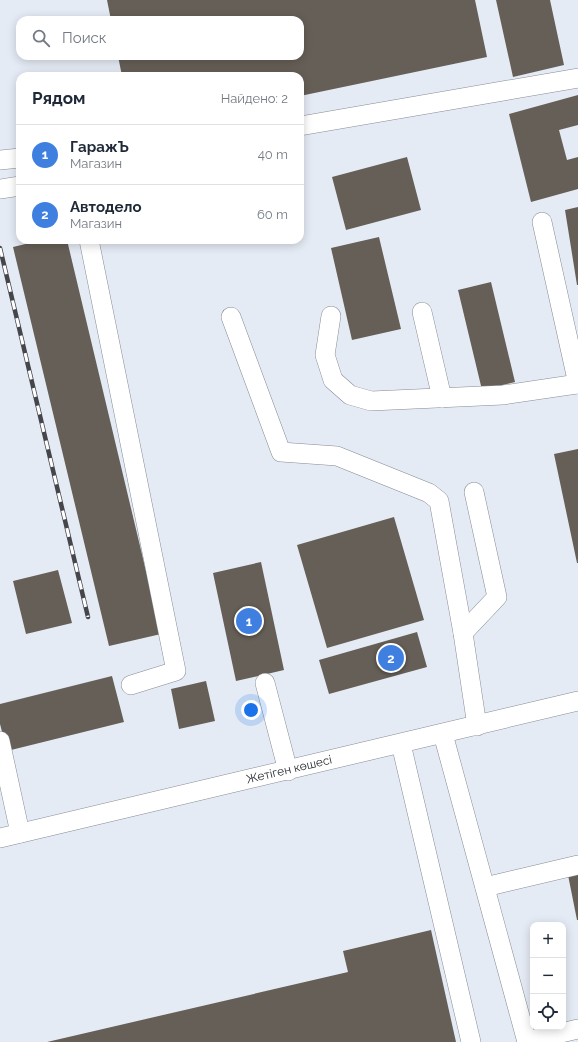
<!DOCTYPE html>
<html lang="ru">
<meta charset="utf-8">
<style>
:root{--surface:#fff;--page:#f6f6f7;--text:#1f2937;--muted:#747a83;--line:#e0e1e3;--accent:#9a3504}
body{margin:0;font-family:Raleway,sans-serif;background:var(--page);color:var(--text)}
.controls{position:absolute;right:12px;bottom:12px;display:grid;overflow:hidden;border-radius:8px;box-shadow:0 2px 10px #0003}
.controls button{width:36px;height:36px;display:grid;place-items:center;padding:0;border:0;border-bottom:1px solid var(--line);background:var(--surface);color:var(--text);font:20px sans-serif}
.you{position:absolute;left:251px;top:710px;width:14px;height:14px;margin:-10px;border:3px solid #fff;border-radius:50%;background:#1a73e8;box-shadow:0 0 0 6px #1a73e833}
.badge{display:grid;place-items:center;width:26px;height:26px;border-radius:50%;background:var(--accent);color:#fff;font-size:13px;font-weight:700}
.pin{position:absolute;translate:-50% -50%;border:2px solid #fff;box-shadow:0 1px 4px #0006}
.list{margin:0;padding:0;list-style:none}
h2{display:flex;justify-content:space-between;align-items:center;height:52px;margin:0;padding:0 16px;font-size:17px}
h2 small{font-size:13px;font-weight:400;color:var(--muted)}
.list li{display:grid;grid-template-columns:26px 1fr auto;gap:12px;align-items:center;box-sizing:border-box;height:60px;padding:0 16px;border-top:1px solid var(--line)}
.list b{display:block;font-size:15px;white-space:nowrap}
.list p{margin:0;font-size:13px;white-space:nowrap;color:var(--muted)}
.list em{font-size:13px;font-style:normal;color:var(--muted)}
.icon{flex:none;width:22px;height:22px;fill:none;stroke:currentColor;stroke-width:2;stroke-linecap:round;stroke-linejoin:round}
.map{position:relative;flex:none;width:578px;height:1042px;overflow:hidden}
.search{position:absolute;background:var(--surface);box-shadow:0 2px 10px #0003;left:16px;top:16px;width:288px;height:44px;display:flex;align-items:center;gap:10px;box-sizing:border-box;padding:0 14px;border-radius:12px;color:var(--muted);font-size:15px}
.panel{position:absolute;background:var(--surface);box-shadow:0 2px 10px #0003;left:16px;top:72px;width:288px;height:172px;border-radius:12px}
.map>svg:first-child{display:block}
.building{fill:#665f57}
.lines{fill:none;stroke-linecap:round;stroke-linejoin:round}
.minor-casing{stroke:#868b94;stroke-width:20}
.minor{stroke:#fff;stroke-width:19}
.rail-casing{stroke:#44464b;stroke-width:4.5}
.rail{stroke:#fff;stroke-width:3;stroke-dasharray:9;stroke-linecap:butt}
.labels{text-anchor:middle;stroke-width:4;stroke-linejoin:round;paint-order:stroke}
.street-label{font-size:12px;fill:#2d2f33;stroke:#fff}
</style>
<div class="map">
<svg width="578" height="1042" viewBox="0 0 578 1042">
<rect width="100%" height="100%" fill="#e5ebf5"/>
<path class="building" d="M107 0H475L487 57 300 96V76H122L118 56H300V20H111Z
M496 0H550L564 65 513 77Z
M578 95V125L559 130 567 160 578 157V189L531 202 509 114Z
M407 157 421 210 346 230 332 177Z
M578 207V285H577L565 210Z
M379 237 401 329 352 340 331 248Z
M42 240H67L161 634 109 646 13 247Z
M491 282 515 382 482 390 458 290Z
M578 449V563H577L554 454Z
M394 517 424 620 327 648 297 545Z
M261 562 284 670 236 681 213 573Z
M58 570 72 623 26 634 13 581Z
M417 632 427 667 329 694 319 660Z
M112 676 124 722 7 751 0 724V704Z
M206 681 215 721 179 729 171 689Z
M578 868V920H577L567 870Z
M431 930 456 1042H47L348 972 343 951Z"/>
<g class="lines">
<g class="minor-casing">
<g id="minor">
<path d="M300 126 578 78"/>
<path d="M0 160 20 158"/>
<path d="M0 189 20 186"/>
<path d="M542 222 578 384"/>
<path d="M89 240 176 671 131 685"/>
<path d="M422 312 442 398"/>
<path d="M331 316 325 355 333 380 350 395 371 401 503 395 578 384"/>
<path d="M231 317 281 452 337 456 429 493 439 501 463 633 477 726"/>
<path d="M463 633 497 597 474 492"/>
<path d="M265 683 288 771"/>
<path d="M443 734 527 1042"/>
<path d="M0 741 20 833"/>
<path d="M401 744 471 1042"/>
<path id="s1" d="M0 838 578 701"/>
<path d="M485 887 578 865"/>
<path d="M527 1041 578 1029"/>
</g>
</g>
<use href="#minor" class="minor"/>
<g class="rail-casing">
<path id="rail" d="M0 248 88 617"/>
</g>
<use href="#rail" class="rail"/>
</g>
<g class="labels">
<g class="street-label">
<text dy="4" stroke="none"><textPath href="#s1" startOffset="297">Жетіген көшесі</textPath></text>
</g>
</g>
</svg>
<div class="controls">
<button>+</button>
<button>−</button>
<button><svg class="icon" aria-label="locate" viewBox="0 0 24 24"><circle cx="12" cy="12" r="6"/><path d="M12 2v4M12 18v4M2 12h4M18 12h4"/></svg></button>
</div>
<div class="you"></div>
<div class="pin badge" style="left:249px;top:621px;background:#3f7fe0">1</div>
<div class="pin badge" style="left:391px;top:658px;background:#3f7fe0">2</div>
<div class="search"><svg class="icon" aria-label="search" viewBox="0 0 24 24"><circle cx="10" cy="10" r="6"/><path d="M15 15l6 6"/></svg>Поиск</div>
<section class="panel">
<h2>Рядом<small>Найдено: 2</small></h2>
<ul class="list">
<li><span class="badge" style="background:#3f7fe0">1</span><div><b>ГаражЪ</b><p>Магазин</p></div><em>40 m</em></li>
<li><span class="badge" style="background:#3f7fe0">2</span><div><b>Автодело</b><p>Магазин</p></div><em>60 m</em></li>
</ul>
</section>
</div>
